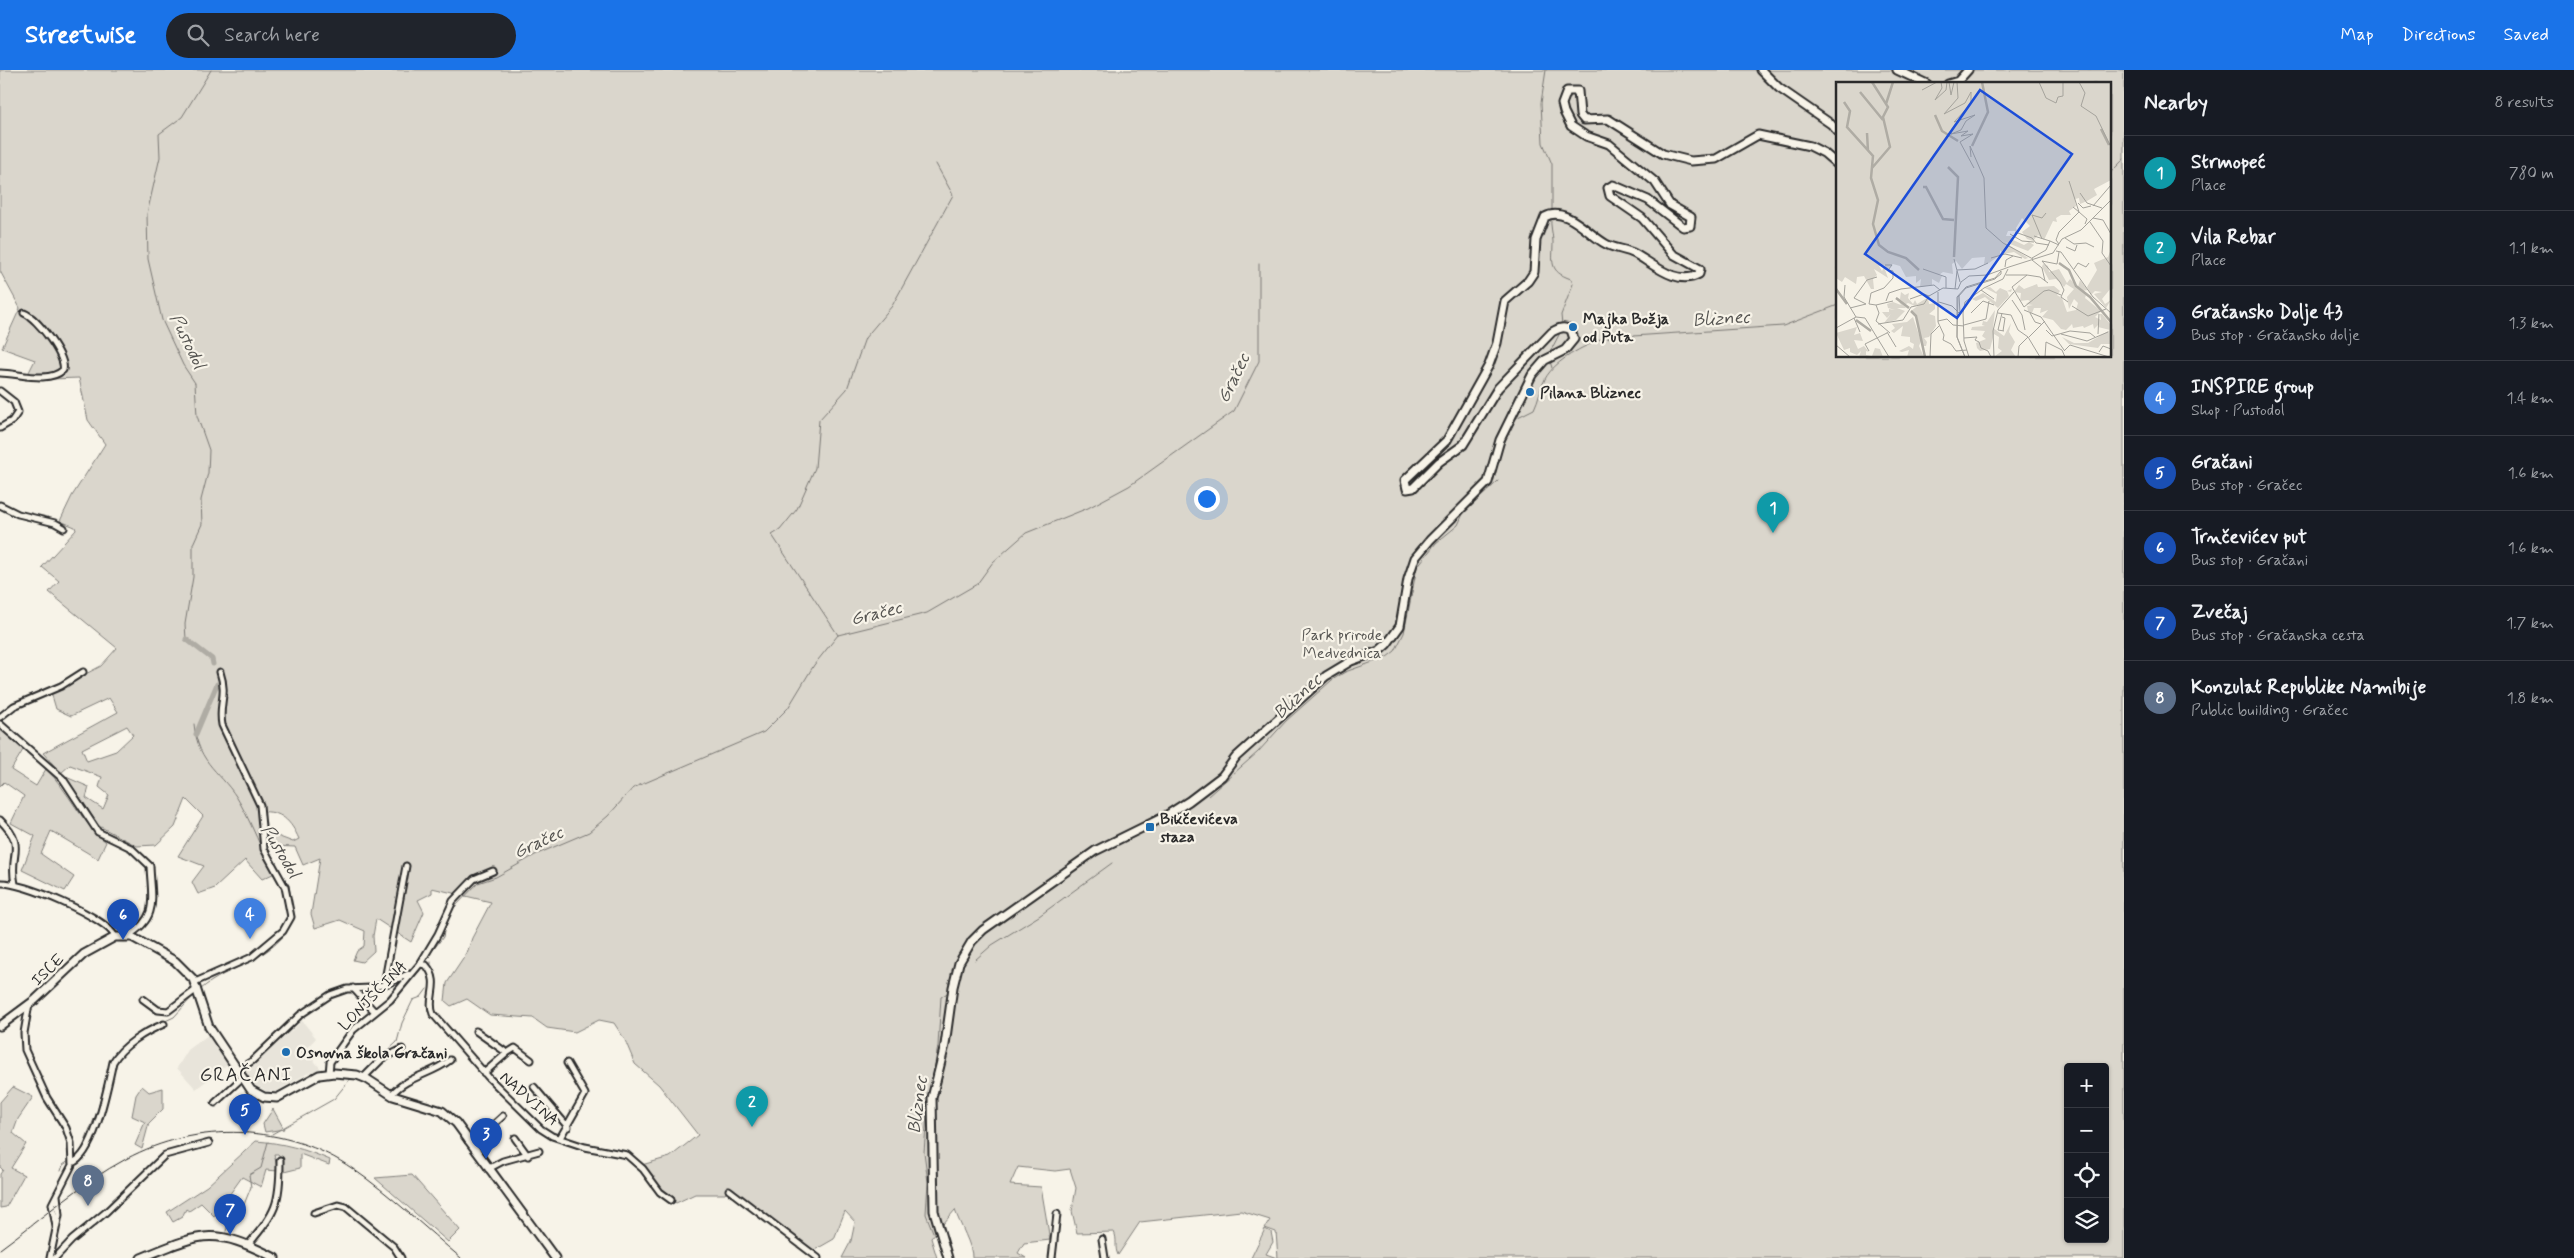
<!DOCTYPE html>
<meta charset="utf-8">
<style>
:root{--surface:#171b24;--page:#20242c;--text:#f1f3f6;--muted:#9ea1a6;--line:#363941;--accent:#1a73e8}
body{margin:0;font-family:Mynerve,sans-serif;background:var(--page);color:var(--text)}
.controls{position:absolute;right:15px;bottom:15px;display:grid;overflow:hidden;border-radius:5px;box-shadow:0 1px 4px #0004}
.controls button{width:45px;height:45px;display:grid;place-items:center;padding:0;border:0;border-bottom:1px solid var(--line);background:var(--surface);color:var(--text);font:25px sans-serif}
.you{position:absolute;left:1206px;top:428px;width:18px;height:18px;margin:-12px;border:4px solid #fff;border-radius:50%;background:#1a73e8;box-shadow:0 0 0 8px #1a73e833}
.badge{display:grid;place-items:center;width:32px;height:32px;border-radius:50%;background:var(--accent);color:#fff;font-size:16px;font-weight:700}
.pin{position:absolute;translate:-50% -41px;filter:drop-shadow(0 1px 2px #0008)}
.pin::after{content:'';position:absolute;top:26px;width:18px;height:15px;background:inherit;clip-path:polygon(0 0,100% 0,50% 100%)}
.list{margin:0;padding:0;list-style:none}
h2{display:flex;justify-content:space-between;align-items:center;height:65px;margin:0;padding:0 20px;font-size:21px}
h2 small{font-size:16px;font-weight:400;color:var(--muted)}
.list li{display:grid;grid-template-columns:32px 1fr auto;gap:15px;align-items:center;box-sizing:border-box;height:75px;padding:0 20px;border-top:1px solid var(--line)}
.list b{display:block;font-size:19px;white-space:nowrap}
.list p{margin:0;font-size:16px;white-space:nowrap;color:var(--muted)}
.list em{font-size:16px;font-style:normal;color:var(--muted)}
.icon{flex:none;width:28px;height:28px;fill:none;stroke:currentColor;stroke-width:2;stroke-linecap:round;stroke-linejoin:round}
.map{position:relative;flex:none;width:2124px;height:1188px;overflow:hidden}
header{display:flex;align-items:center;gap:30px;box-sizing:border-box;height:70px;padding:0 25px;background:var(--accent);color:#fff}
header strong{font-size:24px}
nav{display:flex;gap:28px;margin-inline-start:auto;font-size:18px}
.search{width:350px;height:45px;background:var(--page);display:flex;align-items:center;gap:12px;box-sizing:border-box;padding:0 18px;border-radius:28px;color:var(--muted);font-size:19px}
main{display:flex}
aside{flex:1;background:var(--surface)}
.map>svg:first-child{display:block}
.built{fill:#e8e4da}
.green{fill:#dad6cc;stroke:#82807c;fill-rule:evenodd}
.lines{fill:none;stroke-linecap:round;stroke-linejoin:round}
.stream{stroke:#7a7874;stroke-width:1}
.canal{stroke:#afaca4;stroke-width:5}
.street-casing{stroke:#2b2b2b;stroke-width:9}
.secondary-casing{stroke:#2b2b2b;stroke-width:11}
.street{stroke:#f7f3e8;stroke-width:5}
.secondary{stroke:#f7f3e8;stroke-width:7}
.tram{stroke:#2b2b2b;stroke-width:1}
.poi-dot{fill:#1f6fb2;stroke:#f7f3e8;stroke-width:2}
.labels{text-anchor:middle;stroke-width:4.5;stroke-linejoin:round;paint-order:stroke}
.poi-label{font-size:16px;font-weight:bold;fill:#2b2b2b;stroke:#f7f3e8;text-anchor:start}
.park-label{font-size:16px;fill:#575653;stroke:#f7f3e8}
.street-label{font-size:16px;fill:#2b2b2b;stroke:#f7f3e8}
.water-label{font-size:18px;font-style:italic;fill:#53524f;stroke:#f7f3e8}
.quarter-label{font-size:19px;letter-spacing:1px;fill:#2b2b2b;stroke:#f7f3e8}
.inset-river{fill:none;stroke:#afaca4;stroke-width:2.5}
.inset-road{fill:none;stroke:#a5a39c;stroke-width:1}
.view{fill:#1d4ed8;fill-opacity:0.15;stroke:#1d4ed8;stroke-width:2.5}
.inset-edge{fill:none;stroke:#2b2b2b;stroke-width:2.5}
</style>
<header>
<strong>Streetwise</strong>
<div class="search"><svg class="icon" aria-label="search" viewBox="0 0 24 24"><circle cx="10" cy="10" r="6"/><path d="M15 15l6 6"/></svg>Search here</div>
<nav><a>Map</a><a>Directions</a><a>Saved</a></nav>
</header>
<main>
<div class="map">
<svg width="2124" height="1188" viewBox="0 0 2124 1188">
<rect width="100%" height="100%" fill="#f7f3e8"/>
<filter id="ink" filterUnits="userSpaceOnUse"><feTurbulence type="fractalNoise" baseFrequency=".02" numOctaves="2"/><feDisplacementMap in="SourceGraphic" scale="10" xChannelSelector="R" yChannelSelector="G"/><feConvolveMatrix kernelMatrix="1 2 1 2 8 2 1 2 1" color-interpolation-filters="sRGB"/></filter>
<g filter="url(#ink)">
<path class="built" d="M300 948 316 968 305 980 321 999 308 1003 275 1022 266 1021 251 1013 246 1006V1001L278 968 281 970 299 954 296 951Z
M208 965 228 994 196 1019 177 998 188 980Z"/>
<path class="green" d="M0 0H2124V1188H1278L1276 1162 1265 1158 1270 1150 1241 1141 1140 1152 1118 1185C1114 1177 1118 1170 1114 1162L1077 1163 1072 1141 1076 1118 1070 1099 1055 1101 1018 1097 1010 1115 1041 1117 1050 1170 1024 1173 1018 1183 1026 1188H972C973 1176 959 1153 955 1140L931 1168 937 1188H842L851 1171 855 1152 845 1141 834 1169 813 1181 731 1118 725 1124H695L676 1133 660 1121 638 1096 670 1087 698 1065 659 1015 635 994 625 970 614 953 599 950 575 962 547 958 533 948 490 945 467 929 451 936 445 931 447 913 467 883 472 868 491 832 432 818V823L418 830 424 842 411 872 376 849 373 866 374 881 362 892 353 890 357 881 364 876 365 861 340 850 315 858 311 844 320 788 303 795 295 777 272 776 266 768 269 763 293 772 299 769C291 751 281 740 260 742L264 782 275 803 262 809 245 790 215 818 198 824 192 812 204 796 178 786 203 746 186 729 175 757 156 775 137 776 99 756 66 707 89 717 86 728 103 739 109 725 99 717 102 707 70 695 61 703 43 683 118 642 109 628 71 646 56 639 51 622 101 596 117 578 49 522 59 511 42 497 76 460 75 457 60 451 72 426 105 374 88 350 79 308 25 310 35 290 2 278 20 238 0 201ZM1838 14H2110V286H1838ZM127 656 133 665 116 681 87 691 82 679ZM2068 997H2105V1169H2068Z
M0 658 23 680 11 700 36 716 46 699C69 721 81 753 106 772L98 789 51 761 41 784 74 807 65 821 22 800 35 766 11 753 24 726 4 712 0 716Z
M142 1016 149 1022 163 1018V1039L149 1053 142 1079 135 1075 145 1052 132 1046 136 1025Z
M13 1017 33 1027 18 1049 13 1063 26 1074 11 1098 24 1105 6 1137 0 1138V1104L3 1100 0 1097V1032Z
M273 1039 284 1059 265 1062 263 1054Z
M256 1071C283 1073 305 1079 330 1090L329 1095 300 1084V1098L284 1102 282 1089 278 1084H274L278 1101 266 1100 261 1117 242 1107 214 1146 201 1133 189 1141 186 1139 182 1147 173 1152 167 1142 207 1116Z
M412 1105 460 1160 448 1172 375 1108Z
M1265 1159 1271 1162 1273 1172 1266 1184 1277 1188H1251Z"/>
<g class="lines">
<path class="stream" d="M1546 0 1541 33 1543 73 1552 94V141
M2110 103 2124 89
M1551 148C1550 156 1553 164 1553 172 1553 192 1548 201 1571 209L1573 214 1561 245 1562 255
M1549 284 1561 261
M1550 291 1552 298
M1507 362 1516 348 1534 339C1539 329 1540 318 1545 309 1556 289 1583 277 1603 268L1783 256 1838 235
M1505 372 1506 366
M838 565 772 465 780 460 797 439 815 398 819 350 847 319 865 268 892 236 953 125 936 94
M186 569 185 554 193 507V474L202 454 201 430 208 403 209 380 197 346 195 313 183 295 162 250 148 189 147 144 160 87 159 64 182 47 211 0
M194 654C198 696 223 702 240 733 248 747 255 764 262 779
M1208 726 1258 682 1286 651 1332 610 1345 602 1387 587 1395 581 1404 563 1417 497 1436 473 1458 455 1463 444 1498 411
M283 808 289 815 293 844
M451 841 478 813 496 807 535 785 589 762 608 746 633 718 764 662 788 638 814 595 838 565 927 543 977 514 993 492 1026 463 1088 438 1129 416 1234 341 1259 291V194
M433 880 443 867 445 856
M975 890 992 875 1039 846 1112 793
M431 894V892
M200 920C227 895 279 889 292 850
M148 959 174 947 193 926
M382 986 397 972 402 953 413 930 421 927 427 919
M363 1003 372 995
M931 1018 938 976 941 927 949 922
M928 1032 924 1082 928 1112 926 1144 933 1162
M272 1064 334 1029 351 1008
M75 1088 81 1082 98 1039 110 992 121 978
M61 1101 63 1095 69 1091
M226 1161 231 1144 243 1137 251 1117 249 1105 261 1098 268 1072"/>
<path class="canal" d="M186 569 212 589 213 594
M196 664 217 614"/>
<g class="street-casing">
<path id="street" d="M0 303C18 303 48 314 63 300 67 287 37 248 24 243
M0 321 14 332 18 342 12 351 0 358
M0 435 18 444 55 453 64 458
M0 647 14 636 61 616 83 602
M0 654 63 709 98 762 131 778 150 796C151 827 160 848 127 866
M0 750C28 778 8 782 15 814
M0 813C20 811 109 848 115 867
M420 894 426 895C442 913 426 928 433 944L489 1008 541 1059 552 1066 585 1077 627 1085 643 1099 660 1122 671 1130
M195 912 252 887 283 861 291 847 285 817 264 779 260 735 222 655C218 634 228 626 220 602
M384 915 406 796
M353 918 375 942
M143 929 158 940 168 941 197 919
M29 934 24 963 25 980 47 1028 66 1058 71 1073 72 1095 52 1134 56 1157
M476 961 507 983 484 1003
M507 983 515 978 531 990
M238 1000 252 991 300 945 330 925 347 919 370 918 389 913 408 904
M329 1004 330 992 353 960 390 930 420 894 438 864 453 831 474 809 493 801
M364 1007 382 989 402 979
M534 1017 568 1057
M391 1025C407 1006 431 1005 450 990
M215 1033 242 1008
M515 1068 528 1086
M560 1068 585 1024 567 993
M468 1071 492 1056 503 1046
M72 1093C95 1085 108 1014 113 992 122 976 146 961 164 954
M488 1099 503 1091 539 1081
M729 1120 818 1188
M314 1143 338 1135 346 1137 394 1177 401 1188
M1102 1169 1105 1188
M248 1175C276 1142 280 1135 280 1090
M50 1188 59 1145 57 1125
M55 1188 72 1170 106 1142 165 1085 209 1073
M1052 1188 1057 1144"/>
</g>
<g class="secondary-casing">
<path id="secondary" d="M1761 0 1779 18 1831 54 1838 62
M1897 0 1927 14
M1948 14 1958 11 1968 0
M0 956 35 930 84 884 115 867H132L175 891 193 909 209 957 251 1020 264 1027 277 1028 319 1005 334 1003 357 1005 367 1009 393 1026 442 1041 456 1053 555 1188
M141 1188C202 1163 213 1156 275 1188
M948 1188 934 1141 932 1028 945 975 953 917 959 893 972 871 983 860 1095 781 1164 747 1189 731 1222 706 1236 687 1326 606 1351 591 1379 581 1387 574 1400 556 1408 509 1415 488 1430 470 1488 412 1500 370 1532 305 1545 290 1565 280 1574 269 1571 260C1564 256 1559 258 1552 262L1498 318 1463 375 1439 392 1413 418 1407 419 1405 410 1447 370 1489 295 1497 273 1505 231 1528 211 1534 202 1536 170 1545 147C1565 135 1589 165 1606 174 1615 179 1626 179 1635 184 1652 193 1677 217 1699 204L1700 199 1673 184 1642 148 1610 126 1608 118 1613 115 1648 130 1683 157 1690 156 1691 147 1670 135 1655 112 1609 74 1586 66 1571 56 1564 42 1562 34 1567 21H1578L1580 45 1584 50 1608 49 1663 84 1691 91 1716 89 1758 65 1810 76 1824 83 1838 95"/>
</g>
<use href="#street" class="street"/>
<use href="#secondary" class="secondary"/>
<path class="tram" d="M0 1179C41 1149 81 1113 126 1089 196 1051 287 1053 353 1099 391 1125 425 1158 461 1188"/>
</g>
</g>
<g class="poi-dot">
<circle cx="1573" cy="257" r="5"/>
<circle cx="1530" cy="322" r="5"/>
<rect x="1145" y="752" width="10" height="10" rx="2.5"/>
<circle cx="286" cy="982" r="5"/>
</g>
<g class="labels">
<g class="poi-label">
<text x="1583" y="254">Majka Božja<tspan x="1583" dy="18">od Puta</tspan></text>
<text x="1540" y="328">Pilana Bliznec</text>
<text x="1160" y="754">Bikčevićeva<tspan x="1160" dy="18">staza</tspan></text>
<text x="296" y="988">Osnovna škola Gračani</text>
</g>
<g class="park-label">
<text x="1342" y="570">Park prirode<tspan x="1342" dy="18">Medvednica</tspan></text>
</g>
<g class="street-label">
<text transform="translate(47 899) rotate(-44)" y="6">ISCE</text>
<text transform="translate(372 925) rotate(-46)" y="6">LONJŠČINA</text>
<text transform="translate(530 1028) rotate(42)" y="6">NADVINA</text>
</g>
<g class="water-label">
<text transform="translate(1721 248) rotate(-4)" y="6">Bliznec</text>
<text transform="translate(188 271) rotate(64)" y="6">Pustodol</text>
<text transform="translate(1233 308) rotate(-64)" y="6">Gračec</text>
<text transform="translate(876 543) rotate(-14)" y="6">Gračec</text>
<text transform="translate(1297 626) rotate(-43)" y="6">Bliznec</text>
<text transform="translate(538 772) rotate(-25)" y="6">Gračec</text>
<text transform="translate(281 781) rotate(59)" y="6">Pustodol</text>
<text transform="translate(917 1035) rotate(-83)" y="6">Bliznec</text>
</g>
<g class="quarter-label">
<text x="246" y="1011">GRAČANI</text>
</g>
</g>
<g transform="translate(1836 12)">
<rect width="275" height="275" fill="#f7f3e8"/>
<path d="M0 0H275V98L258 107 261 113 251 119 244 122 243 116 239 117 240 124 233 129 235 133H225L220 136 221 140 217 139 208 158 202 153 197 159 191 157 186 150 194 144 186 136 180 146 181 149H172L170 154H176L175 157 188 163 193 160 198 163 192 169 169 160 192 176 189 177 178 170 167 172 164 168V173L153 181 148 182 149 175 136 176 126 187 120 179 116 182 117 192 107 190 103 193 106 194 103 201 96 197V203L84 205 85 197 80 201V194L70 195 64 184 57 182 51 187 48 183 43 184 46 189 48 185 52 196 38 187 41 193 37 197 38 207H35L28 194 21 195 20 202 9 195 6 200 0 196ZM275 167V206L266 217 269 222 275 218 270 226 258 212 266 210 259 209 255 213 251 205 261 188 258 181 272 175ZM207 182 212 184 213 190 223 187 231 201 234 197 246 209 242 205 244 198 252 208 246 209 250 213 249 216 265 229 259 235 265 238 264 232H266L275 243V262H265L262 266 233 262 226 255 238 261H252L274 248 262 245 263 242 258 247 257 242 248 246 247 244 237 246 236 242 230 248 225 247 217 238 206 235 212 228 204 231 205 226H198L196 231 192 229 191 224 197 223 190 222 194 219 192 218 184 219 185 211 178 210 183 203 188 207 201 202 202 205 218 204 224 209 221 213 226 216 231 230 240 228 242 221 238 217 233 227 231 215 238 207 230 202 228 205 220 197 213 198 206 185ZM154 205 160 210 164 206 171 209 176 207 175 210 171 209 173 214 162 226 149 215 140 219 136 217 147 211 160 220 161 212 149 206ZM65 210 69 213 73 211 72 216 77 222 79 218 81 222 91 216 88 221 79 224 72 221 68 223 70 226H61L69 229 60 238 48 241 55 232 51 236 46 230H53V227L59 228 52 226 51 222 57 220 65 223 60 215 64 217ZM92 216 93 222 99 221V227L93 232 99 234 100 244 93 255 88 256 91 260 90 264H86L81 234 75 229ZM159 228 157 246 168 254 175 241 173 250 179 260 175 268 180 275 159 274 166 269 162 266 163 255 158 252 154 267 144 269 141 266 140 261 150 257 146 254 149 249 135 248 136 245 149 244 146 243 147 239 151 240ZM77 235 85 259 83 264 88 275H71L73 268 66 270 63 269 73 264 77 267 78 262 74 260V255L65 254 67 244 58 251 55 249 59 246 56 242 71 240ZM21 245 18 253 24 251 27 259 18 258 22 267 28 264 33 270 30 269V273L36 274 39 266 44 267 47 275H23L25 269 21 273 14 270V266L8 268 0 251Z" fill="#dad6cc"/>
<path class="inset-river" d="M36 0 52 25 47 35 54 65 36 86M24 10 47 38M8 20 14 29 11 45 37 74 35 96 42 118 37 142 43 163 52 170 70 176 83 188M50 22 57 0M99 33 106 49 122 59M265 47 273 63M31 51 32 69M136 64 152 30 146 0M112 85 122 95 118 175M87 105H90L107 137 118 138M223 181 233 188 240 204 254 215 275 240M0 207 11 222M60 216 73 226M75 229 80 234 89 275M20 238 35 249"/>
<path class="inset-road" d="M105 0 106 6 99 18 110 8 111 0M113 0 115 13 118 0M121 0 122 16 108 32 129 21 135 10V22L118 40 139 33 130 39 125 48 115 52 132 49 125 54 137 52 124 60 138 86M203 0 210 16 220 21 222 15 227 14V0M243 0 249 11 245 24 260 34 275 65M86 8 101 0M135 75 134 64 148 96 150 146 167 161 197 177M233 99 243 130 251 137 249 142M244 111 251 121 266 126M242 121 247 126 255 124M257 124 275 103M257 136 267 138 275 152M254 140 267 159 266 171 275 184M179 150 196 156 200 161 213 163M174 152 186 159 198 160M198 154 214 159M229 156 238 162 250 161 258 165M206 157 196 133 206 136 210 131M223 162 220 158 223 150 243 130 237 125M230 165 239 169 241 163M220 169 225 170 257 215 275 231M155 176 169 172 186 176M196 176 210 168 214 159 223 163M118 177 124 200M196 178 206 186 209 199M206 179 224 200 228 208 225 215 232 220M206 179 221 182 223 170M169 185 170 178 177 174M173 185 217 171 226 157 245 148 275 118M87 187 110 195V206M238 187 242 181 250 185 253 181M121 188 139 187 152 181M165 189V192L161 195 159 197 130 206 122 215 121 255 129 275 121 255V215L130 205 159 196ZM170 193H191L176 205M191 193 204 195 212 201M9 203 8 215 20 235M176 205 188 225M119 207 121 189M145 208 158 217M102 210V240L108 253 107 258 115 262 120 269 131 268M123 213 124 232M74 217 88 212 93 214M176 218 186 233 189 248M50 219 53 211 65 207 98 203 104 208M103 220 116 224 124 232M30 222 18 216 31 198 41 195M40 223 33 222 35 211 48 206 57 196V189L52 188 56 183H49M40 223 57 219M40 223 43 231 40 239M236 224 252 234 270 227M188 225 208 209 213 208 225 213M14 226 30 222M188 228 205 235 228 268M135 231 147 219 158 223M162 231 175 233 182 248 192 255M166 231 162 248 168 249M194 231 199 240 205 242M166 235 169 236 167 249M18 236 24 250M40 239 54 251M102 239 111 237 117 243 128 244M42 242 67 238 75 225 88 222 93 214 107 206 122 207 125 200 133 194 151 193 173 185M128 243 150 237 153 219M0 246 20 235 29 236 53 275M210 248 216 254 234 249 254 251 259 255M51 250 60 265M225 252 251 259 272 250M262 252 263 232M193 255 209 239M128 256 141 255 139 258 143 260 145 266 152 269 155 275M0 263 14 275M33 269 29 262 51 251M228 269 234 263 273 275M263 270 267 264 275 267M94 275 95 252 103 244M133 275 128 259 127 231 129 220 148 206 167 197 172 187M158 275 157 249 162 228 178 210M182 275 183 264 192 255 204 275M209 275 210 260 226 268 229 275"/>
<path class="view" d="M144 8 236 72 121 236 29 172Z"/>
<rect width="275" height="275" class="inset-edge"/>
</g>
</svg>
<div class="controls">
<button>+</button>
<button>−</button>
<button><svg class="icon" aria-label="locate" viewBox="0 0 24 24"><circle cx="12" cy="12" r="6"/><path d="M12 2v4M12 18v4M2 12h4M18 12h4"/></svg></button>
<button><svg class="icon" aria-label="layers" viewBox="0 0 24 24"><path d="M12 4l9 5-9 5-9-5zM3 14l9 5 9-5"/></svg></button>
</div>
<div class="you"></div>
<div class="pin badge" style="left:1773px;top:463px;background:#0f9aa8">1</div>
<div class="pin badge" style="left:752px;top:1057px;background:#0f9aa8">2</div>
<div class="pin badge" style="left:486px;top:1089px;background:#1a4fb4">3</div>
<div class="pin badge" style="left:250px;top:869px;background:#3f7fe0">4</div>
<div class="pin badge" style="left:245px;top:1065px;background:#1a4fb4">5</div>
<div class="pin badge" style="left:123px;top:870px;background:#1a4fb4">6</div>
<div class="pin badge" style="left:230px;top:1165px;background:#1a4fb4">7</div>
<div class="pin badge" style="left:88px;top:1136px;background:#5c6f8a">8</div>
</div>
<aside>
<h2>Nearby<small>8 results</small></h2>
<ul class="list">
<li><span class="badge" style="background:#0f9aa8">1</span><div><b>Strmopeć</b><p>Place</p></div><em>780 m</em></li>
<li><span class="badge" style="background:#0f9aa8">2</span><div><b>Vila Rebar</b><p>Place</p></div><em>1.1 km</em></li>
<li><span class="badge" style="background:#1a4fb4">3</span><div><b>Gračansko Dolje 43</b><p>Bus stop · Gračansko dolje</p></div><em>1.3 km</em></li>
<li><span class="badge" style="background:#3f7fe0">4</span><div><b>INSPIRE group</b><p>Shop · Pustodol</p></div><em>1.4 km</em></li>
<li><span class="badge" style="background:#1a4fb4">5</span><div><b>Gračani</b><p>Bus stop · Gračec</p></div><em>1.6 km</em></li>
<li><span class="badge" style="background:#1a4fb4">6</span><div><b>Trnčevićev put</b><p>Bus stop · Gračani</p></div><em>1.6 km</em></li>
<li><span class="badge" style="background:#1a4fb4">7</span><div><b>Zvečaj</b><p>Bus stop · Gračanska cesta</p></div><em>1.7 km</em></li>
<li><span class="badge" style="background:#5c6f8a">8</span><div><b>Konzulat Republike Namibije</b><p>Public building · Gračec</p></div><em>1.8 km</em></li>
</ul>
</aside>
</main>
